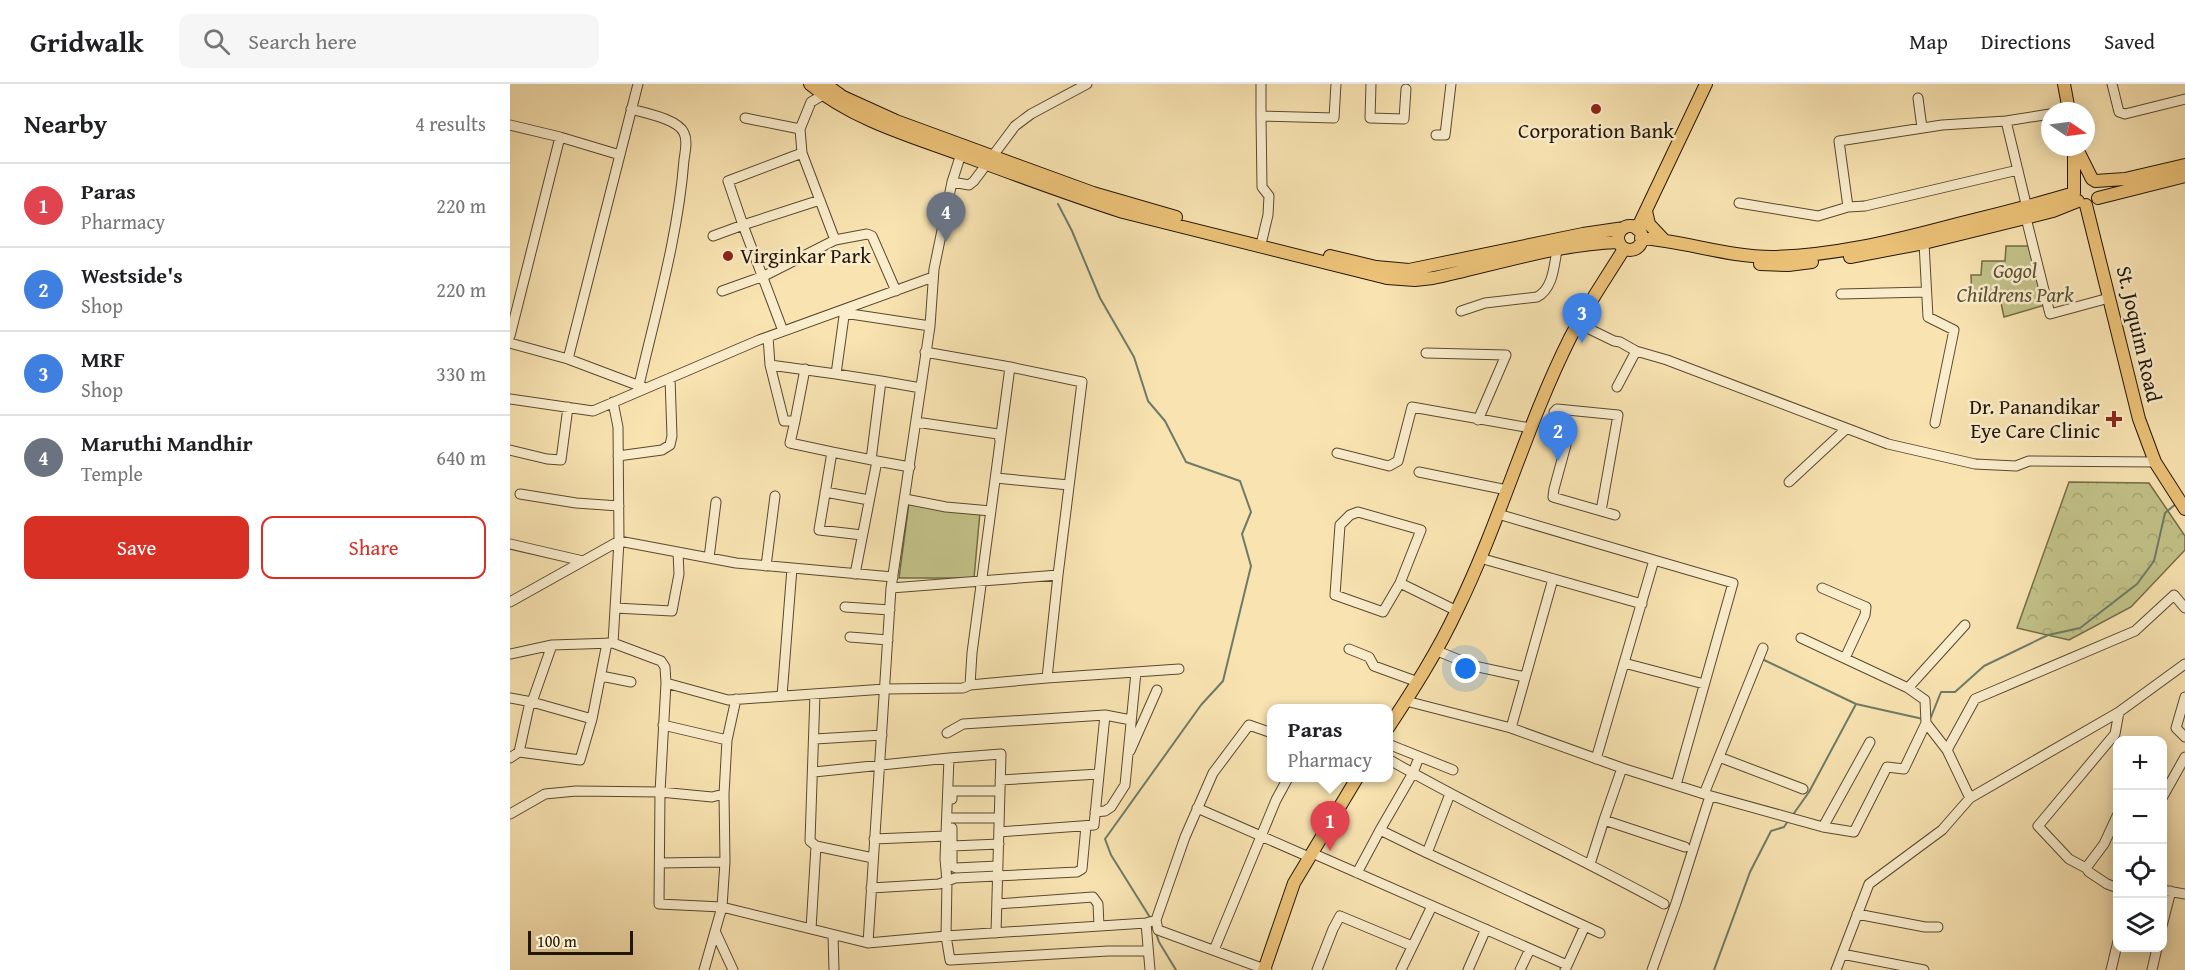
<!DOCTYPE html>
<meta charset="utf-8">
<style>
:root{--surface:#fff;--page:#f6f6f6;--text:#202124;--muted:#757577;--line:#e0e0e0;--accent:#d93025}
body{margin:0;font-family:"Gentium Book Plus",serif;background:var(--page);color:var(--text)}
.controls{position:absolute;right:18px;bottom:18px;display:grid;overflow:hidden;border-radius:12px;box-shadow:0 3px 15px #0003}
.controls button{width:54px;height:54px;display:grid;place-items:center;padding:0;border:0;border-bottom:2px solid var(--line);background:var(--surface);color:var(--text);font:30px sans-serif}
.compass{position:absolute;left:1531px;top:18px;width:54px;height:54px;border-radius:50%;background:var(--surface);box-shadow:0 3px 15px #0003;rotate:103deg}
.scale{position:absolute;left:18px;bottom:15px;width:105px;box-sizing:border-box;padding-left:6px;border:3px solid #241606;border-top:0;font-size:16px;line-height:21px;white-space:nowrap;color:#241606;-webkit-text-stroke:4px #faedcc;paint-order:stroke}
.you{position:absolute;left:956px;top:585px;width:21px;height:21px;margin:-15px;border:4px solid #fff;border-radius:50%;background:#1a73e8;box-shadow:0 0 0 9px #1a73e833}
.badge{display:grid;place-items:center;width:39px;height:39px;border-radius:50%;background:var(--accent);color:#fff;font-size:20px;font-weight:700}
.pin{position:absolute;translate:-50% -50px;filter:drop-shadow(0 2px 3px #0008)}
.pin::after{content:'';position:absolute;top:32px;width:21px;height:18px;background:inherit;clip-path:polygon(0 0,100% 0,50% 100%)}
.popup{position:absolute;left:757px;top:620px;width:126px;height:78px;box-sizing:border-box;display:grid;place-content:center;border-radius:12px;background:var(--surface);filter:drop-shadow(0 2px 4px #0005);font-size:20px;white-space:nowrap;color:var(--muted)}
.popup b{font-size:22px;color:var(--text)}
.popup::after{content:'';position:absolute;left:50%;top:100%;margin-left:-12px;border:12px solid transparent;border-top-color:var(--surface)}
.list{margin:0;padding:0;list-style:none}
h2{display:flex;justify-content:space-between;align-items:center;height:78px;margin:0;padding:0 24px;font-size:26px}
h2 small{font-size:20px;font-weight:400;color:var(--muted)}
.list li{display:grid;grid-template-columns:39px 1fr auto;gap:18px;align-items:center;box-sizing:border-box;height:84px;padding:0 24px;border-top:2px solid var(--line)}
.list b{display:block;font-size:22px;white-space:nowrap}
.list p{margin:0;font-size:20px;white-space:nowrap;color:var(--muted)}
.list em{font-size:20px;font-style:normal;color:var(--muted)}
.actions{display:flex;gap:12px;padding:18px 24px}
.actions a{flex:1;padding:14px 0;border:2px solid var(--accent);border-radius:12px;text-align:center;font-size:21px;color:var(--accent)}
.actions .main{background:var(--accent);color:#fff}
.icon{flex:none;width:33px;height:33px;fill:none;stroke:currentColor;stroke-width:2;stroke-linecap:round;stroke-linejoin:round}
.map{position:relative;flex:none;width:1675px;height:886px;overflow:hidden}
header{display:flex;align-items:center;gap:36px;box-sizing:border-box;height:84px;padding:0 30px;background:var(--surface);border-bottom:2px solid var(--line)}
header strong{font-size:28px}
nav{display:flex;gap:33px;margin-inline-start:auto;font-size:21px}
.search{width:420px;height:54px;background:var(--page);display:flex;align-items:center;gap:15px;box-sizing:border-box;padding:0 21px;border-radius:12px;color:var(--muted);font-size:22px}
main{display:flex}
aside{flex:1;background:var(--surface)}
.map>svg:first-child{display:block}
.forest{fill:url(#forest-crowns);stroke:#736c47;stroke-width:1.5}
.park{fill:#c2c288;stroke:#736c47;stroke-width:1.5}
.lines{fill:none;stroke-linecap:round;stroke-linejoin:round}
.stream{stroke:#6d7b68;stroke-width:2}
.minor-casing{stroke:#594931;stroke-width:11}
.major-casing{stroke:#241606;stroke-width:14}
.minor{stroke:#faedcc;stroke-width:9}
.major{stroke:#ecc278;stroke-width:12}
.poi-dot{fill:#8f2418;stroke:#faedcc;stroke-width:2}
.labels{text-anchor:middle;stroke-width:5;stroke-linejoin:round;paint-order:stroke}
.poi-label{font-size:21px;fill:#241606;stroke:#faedcc}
.park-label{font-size:21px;font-style:italic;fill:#5b5234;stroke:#faedcc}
.street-label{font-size:21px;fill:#241606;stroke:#faedcc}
</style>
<header>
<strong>Gridwalk</strong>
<div class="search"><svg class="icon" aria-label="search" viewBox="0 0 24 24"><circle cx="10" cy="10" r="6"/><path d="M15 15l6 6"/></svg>Search here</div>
<nav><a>Map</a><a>Directions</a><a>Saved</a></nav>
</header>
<main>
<aside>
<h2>Nearby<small>4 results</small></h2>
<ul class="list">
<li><span class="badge" style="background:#e0444e">1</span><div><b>Paras</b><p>Pharmacy</p></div><em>220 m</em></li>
<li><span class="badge" style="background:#3f7fe0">2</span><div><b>Westside's</b><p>Shop</p></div><em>220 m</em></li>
<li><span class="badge" style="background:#3f7fe0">3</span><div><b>MRF</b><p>Shop</p></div><em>330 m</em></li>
<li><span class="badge" style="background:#6b7280">4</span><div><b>Maruthi Mandhir</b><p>Temple</p></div><em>640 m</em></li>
</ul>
<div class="actions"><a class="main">Save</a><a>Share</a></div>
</aside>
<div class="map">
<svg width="1675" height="886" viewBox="0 0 1675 886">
<defs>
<pattern id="forest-crowns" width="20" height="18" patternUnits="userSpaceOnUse" patternTransform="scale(1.5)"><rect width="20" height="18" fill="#c2c288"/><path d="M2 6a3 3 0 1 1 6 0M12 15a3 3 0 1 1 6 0" fill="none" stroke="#a7a674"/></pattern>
</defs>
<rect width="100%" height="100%" fill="#f8e3b1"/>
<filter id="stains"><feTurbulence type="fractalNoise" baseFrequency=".00333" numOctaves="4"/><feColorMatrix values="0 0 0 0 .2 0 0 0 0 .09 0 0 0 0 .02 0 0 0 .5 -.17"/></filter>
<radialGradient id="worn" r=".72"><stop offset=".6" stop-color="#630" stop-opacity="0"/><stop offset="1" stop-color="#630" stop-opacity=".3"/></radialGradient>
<path class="forest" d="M1559 398 1639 399 1675 452V466L1621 523 1559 556 1507 544Z"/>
<path class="park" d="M1496 162H1521L1535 221 1494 233 1491 219 1462 217 1461 191H1471L1472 177H1495Z
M399 419 470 428 464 494H389Z"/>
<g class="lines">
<path class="stream" d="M548 120 562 147 590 214 624 273 638 317 655 337 676 378 730 397 741 428 732 450 741 482 713 597 691 621 595 755 601 771 641 835
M1254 576 1346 620 1413 635
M1419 634 1421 633 1431 608H1445L1474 582 1538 551 1570 544 1627 500 1644 477 1655 429 1667 419
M1282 732 1299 708 1346 620
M646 849 649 858 666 886
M1204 886 1240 788 1261 747 1274 743 1278 737"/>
<g class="minor-casing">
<path id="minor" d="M128 0 58 275 135 304
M751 0V32L824 34 826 0
M861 0 860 34 894 35 896 5
M1602 0 1609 28 1615 30 1675 15
M1408 14 1412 44
M121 25C135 29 168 35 174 49 178 57 175 68 174 76 168 153 146 227 129 301
M751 32 752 103 759 112 758 131 752 156
M235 34 290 45 301 18 313 11
M1496 37 1432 41 1329 57 1338 123 1355 122 1508 86
M0 41 50 53 110 71
M290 45 292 69
M926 51H935L941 0
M442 98 459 101 464 97 505 42 521 30 577 0
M310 116 233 141 218 97 292 69 325 156 357 150 362 152 386 207
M1229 119 1308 132 1338 123
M1517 124 1496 37 1540 30
M1516 134 1540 230 1599 214
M203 152 233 141 273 247
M1414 159 1418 233 1444 246 1425 339
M212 207 254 192 325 156
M1331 210 1416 208
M335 225 326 290 371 297
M951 227 975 219 1027 213C1043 205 1044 182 1047 166
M334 229 420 242
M1069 240 1104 257 1110 258 1126 267 1157 276 1378 360 1465 380 1506 382 1519 377 1645 378
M0 252 50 53
M258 253 260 281 326 290
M0 259 58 275
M415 268 500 283 572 298 548 491 537 594 669 585
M916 269 996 271 968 336
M260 281 274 337H285L295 285
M1107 303 1126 267
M0 315 83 327 249 256 423 193
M103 318 108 343 109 457 103 559
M285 337 280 359 322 368
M406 338 488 350 490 356
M0 366 37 375 51 376 58 323
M827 369 879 382 888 377 902 323 1020 344
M108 372 152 366 160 361 162 352 160 294
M361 376 371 297 411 304
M909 388 997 406
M486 394 559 401
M1279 398 1336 345
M315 408 359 416
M10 410 66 419 109 422
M395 415 436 423 481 427
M1091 427 1108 331 1047 325 1044 328V352L1055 358 1056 361 1044 405 1043 413 1046 414 1105 431
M848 428 911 446 890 499 873 528 825 511 830 441 840 431Z
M988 430 1144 476 1086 675
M352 451 309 446 322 368 367 377
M0 460 73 477
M199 474 206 418
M970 474 1132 520
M1144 476 1223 499 1166 701
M256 482 265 412
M345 490 367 377 400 383
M1043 495 1001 644 1112 684
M890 499 947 527
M381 504 548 491
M1312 504 1356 523 1355 531 1335 574
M0 518 109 457 226 479 383 493
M335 523 380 526
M105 524 162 527 169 490 168 468
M1455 541 1398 604 1415 616 1416 639 1437 666 1460 714
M340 553 378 556
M1291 554 1398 604
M839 565 859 573 864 582 908 598
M925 566 964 582 1015 593
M0 570 42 561
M1114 579 1194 600
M91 592 121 598
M156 599 218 616 375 605 453 604 460 601 537 594
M460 601 462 569 500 283
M305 610 300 757 306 762
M272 612 282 484
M1675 613 1666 644 1675 653
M0 614 22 618 42 561 103 559 151 577 155 583 156 599 150 708 149 820 212 823 358 859 436 852 437 797 435 775 439 674 491 670 486 849
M896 617 1001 644
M22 618 82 635 97 559
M153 641 217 656
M437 649 453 640 595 631 621 636
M305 655 372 651
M878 660 943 686
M1437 666 1465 615 1625 547 1664 511 1675 524
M620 667 647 606
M9 668 20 618
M909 673 903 689 870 746 917 769
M1209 673 1293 705
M0 674 9 668 70 676 82 635
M878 675C968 727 1063 770 1154 820
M304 688 439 674
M490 696 589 690
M940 710 917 769 1090 849
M1194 710 1313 743 1344 748 1377 683 1394 685 1416 639
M1652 714 1675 673
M442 715V707H490
M687 724 799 773
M585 728 595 727 601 723 615 701 626 588
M0 730 35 710 66 707 150 708 202 713 214 710
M442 734H489
M1094 736 1112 684 1194 710 1253 564
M1313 743 1360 658
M442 744V782L446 784 488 782
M489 748 584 741 595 631
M364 755 436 752
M442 762 489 760
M802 769 1057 881
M150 779 215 778
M1080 780 1094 736 1175 763
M1576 784 1594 760 1607 732
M847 789 870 746
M361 804 429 800 445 794 567 788 572 785 576 742
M1608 804 1597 800 1579 788 1576 784 1559 775 1528 742 1605 650 1609 628
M1652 806 1675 810
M487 820 583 813 588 820 589 842
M1347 830 1415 843H1428
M646 836 675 753 703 689 739 641 762 649
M636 839 436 852 440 876 598 867H638
M1652 842 1661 807
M301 845 306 762 363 774
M205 847 223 886
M323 851 324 886
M358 859 381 504 420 242 424 185 442 98 451 70
M704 866 766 716 778 694
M1332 870 1414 886
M194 886 212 823 215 778 214 710 217 656 226 615
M640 886 636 839 646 836 648 846 757 886
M807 886 823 845 830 832 902 862
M891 886 922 822
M958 886 976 845
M1010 886 1020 865
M1055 886 1075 842
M1142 886 1166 819 1200 712
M1326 886 1359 800 1432 746 1460 714 1609 628 1675 580
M1601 886 1608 857
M1642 886 1647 864"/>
</g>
<g class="major-casing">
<path id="major" d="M300 0C345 37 404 53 458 73 509 92 560 111 613 128L877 194 905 196 923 194C984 181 1046 160 1109 158
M315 0 333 13 386 37 583 109 666 133
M1554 0 1559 27
M1566 63 1582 95
M1585 97 1615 95 1675 81
M1588 114 1675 92
M1576 121 1629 335 1645 378 1675 425
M1136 127 1139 140 1155 157
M1108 154a12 12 0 1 1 24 0a12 12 0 1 1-24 0Z
M1127 145 1196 0
M1131 154C1175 157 1218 173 1262 173 1321 172 1379 158 1436 143 1479 132 1522 122 1564 109V63
M820 172 866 183 899 186 1073 150 1114 144
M1340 173 1414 159 1543 127 1568 117
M1250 180 1278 181 1302 178
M878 644C903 606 928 567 947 526 990 438 1016 342 1060 254 1076 223 1096 194 1114 165
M754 886 784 799 847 694"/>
</g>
<use href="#minor" class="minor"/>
<use href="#major" class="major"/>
</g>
<g class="poi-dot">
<circle cx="1086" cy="25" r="6"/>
<circle cx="218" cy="172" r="6"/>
<path d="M1601 326h6v6h6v6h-6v6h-6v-6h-6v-6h6z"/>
</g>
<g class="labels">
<g class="poi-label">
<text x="1086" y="54">Corporation Bank</text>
<text x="230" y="179" text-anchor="start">Virginkar Park</text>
<text x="1590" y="330" text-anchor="end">Dr. Panandikar<tspan x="1590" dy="24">Eye Care Clinic</tspan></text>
</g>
<g class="park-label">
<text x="1505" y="194">Gogol<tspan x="1505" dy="24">Childrens Park</tspan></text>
</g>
<g class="street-label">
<text transform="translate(1629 250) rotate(77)" y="7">St. Joquim Road</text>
</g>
</g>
<rect width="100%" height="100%" filter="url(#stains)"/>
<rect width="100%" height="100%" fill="url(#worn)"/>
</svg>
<div class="controls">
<button>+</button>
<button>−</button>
<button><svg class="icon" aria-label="locate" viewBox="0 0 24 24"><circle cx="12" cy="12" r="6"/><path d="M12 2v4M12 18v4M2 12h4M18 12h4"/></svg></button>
<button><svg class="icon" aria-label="layers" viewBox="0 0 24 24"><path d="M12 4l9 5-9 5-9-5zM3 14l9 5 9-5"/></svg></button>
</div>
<svg class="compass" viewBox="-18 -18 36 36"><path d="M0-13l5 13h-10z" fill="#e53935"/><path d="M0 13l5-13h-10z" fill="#757577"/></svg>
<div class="scale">100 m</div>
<div class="you"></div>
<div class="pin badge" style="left:820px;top:767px;background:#e0444e">1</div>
<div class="popup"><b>Paras</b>Pharmacy</div>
<div class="pin badge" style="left:1048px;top:377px;background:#3f7fe0">2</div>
<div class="pin badge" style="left:1072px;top:259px;background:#3f7fe0">3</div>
<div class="pin badge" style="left:436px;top:158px;background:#6b7280">4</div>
</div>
</main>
